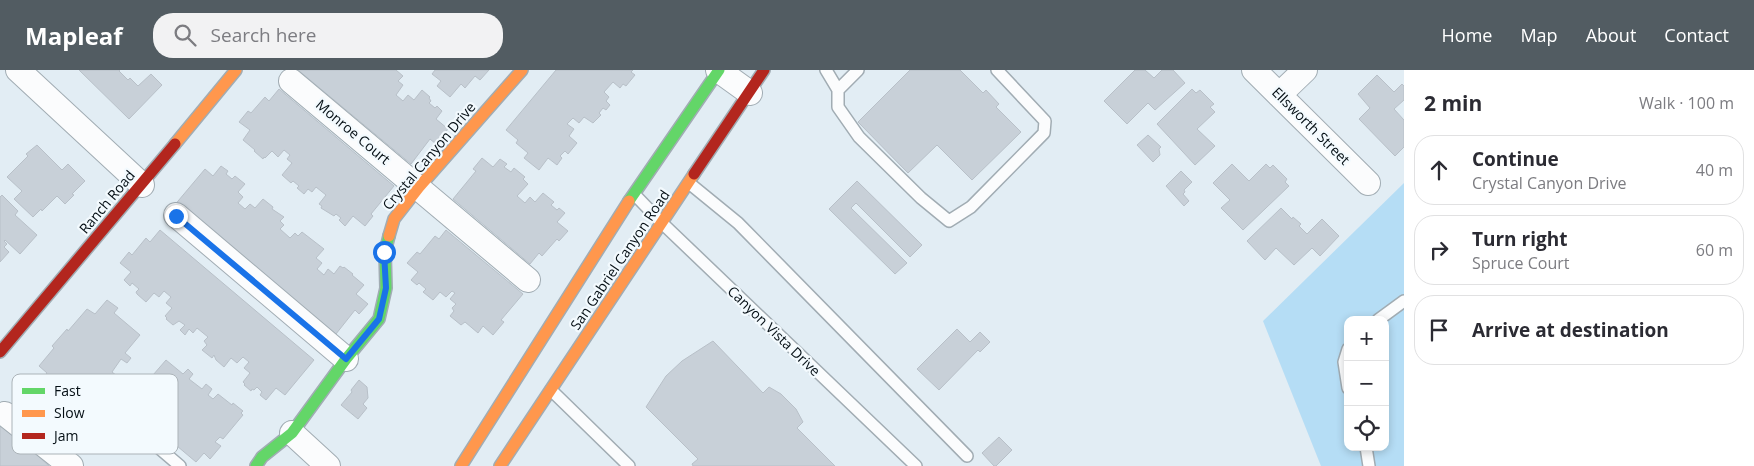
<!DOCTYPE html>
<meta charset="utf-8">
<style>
:root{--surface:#fff;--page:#f2f2f3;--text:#2b2b33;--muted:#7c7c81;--line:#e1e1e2;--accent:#525c62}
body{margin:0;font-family:"Open Sans",sans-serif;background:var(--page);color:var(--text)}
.controls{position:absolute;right:15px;bottom:15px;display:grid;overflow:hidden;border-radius:10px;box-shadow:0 2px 8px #0003}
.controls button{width:45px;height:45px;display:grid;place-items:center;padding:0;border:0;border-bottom:1px solid var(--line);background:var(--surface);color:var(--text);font:25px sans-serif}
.stop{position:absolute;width:15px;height:15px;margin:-11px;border:4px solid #1a73e8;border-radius:50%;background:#fff}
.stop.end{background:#1a73e8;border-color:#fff;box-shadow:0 1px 5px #0008}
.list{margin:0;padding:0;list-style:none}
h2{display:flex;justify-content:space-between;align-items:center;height:65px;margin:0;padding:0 20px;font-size:21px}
h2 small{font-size:16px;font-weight:400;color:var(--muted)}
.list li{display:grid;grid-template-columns:32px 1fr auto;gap:15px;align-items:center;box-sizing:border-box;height:70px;margin:0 10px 10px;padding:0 10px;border:1px solid var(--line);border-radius:20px}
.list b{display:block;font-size:19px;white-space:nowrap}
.list p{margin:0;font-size:16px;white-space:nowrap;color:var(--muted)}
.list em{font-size:16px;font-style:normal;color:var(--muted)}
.icon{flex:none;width:28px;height:28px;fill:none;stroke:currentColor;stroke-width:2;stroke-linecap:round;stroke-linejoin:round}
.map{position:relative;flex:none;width:1404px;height:396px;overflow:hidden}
header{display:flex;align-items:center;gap:30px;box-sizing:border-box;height:70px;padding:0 25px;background:var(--accent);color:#fff}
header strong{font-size:24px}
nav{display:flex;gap:28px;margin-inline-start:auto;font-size:18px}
.search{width:350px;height:45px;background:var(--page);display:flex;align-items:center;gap:12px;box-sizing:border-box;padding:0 18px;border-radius:20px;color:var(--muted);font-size:19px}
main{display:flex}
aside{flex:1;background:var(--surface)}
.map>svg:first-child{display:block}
.green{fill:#b5ddf5;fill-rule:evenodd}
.building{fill:#c8d0d8;stroke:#b8c0c8}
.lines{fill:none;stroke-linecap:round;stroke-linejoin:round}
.lane-casing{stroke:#a1acb3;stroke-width:14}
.street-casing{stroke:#a1acb3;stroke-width:26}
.fast-casing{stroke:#a1acb3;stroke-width:14}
.slow-casing{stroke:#a1acb3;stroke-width:14}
.jam-casing{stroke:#a1acb3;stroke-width:14}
.lane{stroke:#fbfcfd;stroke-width:11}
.street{stroke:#fbfcfd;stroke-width:24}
.fast{stroke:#63d668;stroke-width:11}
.slow{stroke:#ff974d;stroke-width:11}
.jam{stroke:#b3261e;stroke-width:11}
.route{stroke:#1a73e8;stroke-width:6}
.labels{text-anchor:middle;stroke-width:4.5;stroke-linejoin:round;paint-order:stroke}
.street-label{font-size:14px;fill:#040e14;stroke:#f3fafe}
.key{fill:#f3fafe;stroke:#abb3b8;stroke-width:1}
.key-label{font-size:14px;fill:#040e14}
</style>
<header>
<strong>Mapleaf</strong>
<div class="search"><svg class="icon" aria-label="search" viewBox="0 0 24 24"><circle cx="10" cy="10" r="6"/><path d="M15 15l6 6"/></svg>Search here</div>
<nav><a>Home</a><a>Map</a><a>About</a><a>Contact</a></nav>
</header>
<main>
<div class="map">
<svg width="1404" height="396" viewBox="0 0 1404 396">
<rect width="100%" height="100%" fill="#e2edf4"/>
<path class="green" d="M1404 113V396H1321L1263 251ZM1348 250H1385V377H1348Z"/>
<path class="building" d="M79 0H120L119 1 128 10 130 8 138 16 151 4 162 15 129 49Z
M298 0H396L403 6 398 11 403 15 396 25 403 31 408 25 414 30 422 20 430 27 429 28 431 31 429 33 435 38 437 36 442 41 436 49 448 59 436 74 430 69 411 94Z
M435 0H489L480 10 475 6 465 18 461 14 450 27 437 16 441 11 432 4Z
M556 0H633L631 2 635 5 626 16 623 14 620 18 613 12 604 22 609 27 606 31 610 35 606 40 603 38 599 43 601 45 593 53 584 47 579 53 573 48 567 54 574 59 569 66 577 73 568 84 565 81 560 86 562 88 557 95 548 88 539 100 524 88 528 83 516 73 518 70 506 60Z
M910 0H960L983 23 986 20 999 34 996 37 1021 62 972 110 937 75 908 103 858 52Z
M1135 0H1145L1154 8 1162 0H1173L1185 13 1155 40 1148 33 1127 54 1104 31Z
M1377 5 1394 22 1402 14 1404 16V30L1394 39 1404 50V77L1395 86 1359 49 1370 38 1358 24Z
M279 19 394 116 371 144 373 146 365 156 353 146 345 156 339 150 341 148 336 144 334 146 321 138 322 136 319 134 326 125 316 117 312 122 308 119 304 124 297 118 299 116 293 111 291 113 282 105 292 93 287 89 290 85 284 80 278 87 272 81 265 88 264 87 263 89 254 81 255 80 243 70 250 60 239 52 248 41 251 43 265 27 269 31Z
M1192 19 1196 23 1200 20 1214 34 1210 37 1215 42 1197 59 1215 76 1195 95 1157 54Z
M1148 65 1161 77 1159 79 1160 85 1153 92 1137 75Z
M37 75 62 100 68 94 85 111 72 124 74 125 65 134 57 126 42 141 41 139 33 147 14 129 22 121 7 107 28 86 26 84Z
M482 88 493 97 500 89 507 94 504 97 511 102 514 98 525 107 523 109 528 114 517 126 525 133 530 127 535 132 543 123 554 132 551 135 557 140 559 138 565 143 557 152 568 161 559 171 557 169 542 186 539 183 530 194 453 129 476 101 473 99Z
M1232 94 1249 111 1266 94 1270 98 1273 95 1287 109 1285 112 1289 116 1243 160 1221 138 1230 130 1213 113Z
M221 96 228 101 226 104 232 109 235 106 245 114 238 122 243 127 238 133 245 139 250 134 255 138 263 129 273 137 272 139 284 147 280 151 284 155 280 159 290 168 295 163 298 166 302 162 324 179 316 188 322 193 317 199 324 205 328 199 334 204 340 196 343 198 344 197 353 204 352 205 364 215 356 224 368 234 359 244 355 240 332 269 173 137 205 99 213 106Z
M1181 101 1192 112 1184 120 1185 122 1183 124 1189 131 1184 136 1166 116Z
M857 111 922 175 910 187 856 133 851 138 907 193 895 204 829 139Z
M2 125 18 141 15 145 37 165 20 184 5 170 4 171 7 174 4 177 9 182 0 192V127Z
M1281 138 1292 149 1293 147 1301 154 1299 156 1307 164 1322 149 1339 166 1320 186 1312 178 1294 195 1276 178 1265 190 1247 171Z
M160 160 314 290 285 325 276 318 266 330 260 325 262 322 257 317 254 320 252 319 251 321 244 315 245 314 243 312 250 303 244 298 249 292 243 287 237 293 231 288 224 297 216 290 214 285 212 288 202 280 207 275 204 271 208 267 197 258 193 263 189 259 185 265 180 260 185 255 179 251 173 255 166 249 167 248 165 246 172 238 166 233 171 227 164 221 159 227 154 223 146 232 137 224 136 222 139 219 132 213 130 216 124 210 131 202 120 193 129 182 132 185 146 168 150 172Z
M446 160 523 224 501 250 504 252 493 265 483 256 478 263 465 252 461 255 450 246 454 241 452 238 456 234 450 229 455 223 452 221 446 227 440 222 433 230 423 222 426 219 419 213 417 215 411 210 418 202 407 193 417 182 420 184 435 166 439 169Z
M107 230 118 238 114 243 140 265 125 283 131 288 127 293 121 289 112 302 117 306 112 311 107 306 101 312 106 316 84 343 61 324 66 318 61 315 57 319 55 318 53 320 41 310 47 303 39 296 54 278 52 276 67 259 68 261 87 239 95 244Z
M957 259 970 272 980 262 990 272 980 282 978 280 939 320 917 299Z
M713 271 763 323 769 317 781 324 796 339 803 352 797 358 835 396H693L692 394 698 389 646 337 666 306 682 291Z
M166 290 183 304 188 299 193 304 189 309 202 319 206 314 212 319 208 325 213 329 218 324 232 335 233 333 243 341 241 343 243 345 223 369 220 367 215 372 221 376 210 389 204 383 196 392 177 376 176 377 169 371 170 369 166 366 165 367 138 343 144 336 132 326 138 319 140 320Z
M359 310 367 317 368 328 363 334 367 338 358 349 341 335 352 322 351 320Z
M1 356 21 373 22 371 49 396H0V358Z
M999 367 1012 380 996 396H994L982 383Z"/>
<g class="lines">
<g class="lane-casing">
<path id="lane" d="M826 0 838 20V37L859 67 921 128 949 151 971 137 1044 63 1045 51 997 0
M838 20 858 0
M689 113 738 153 967 386
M635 125 662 153 916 396
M1378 250 1404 231
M1348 279 1344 292 1348 318
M551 320 629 396
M111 337 180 396
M1366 377 1369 396"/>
</g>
<g class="street-casing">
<path id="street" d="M18 0 142 115
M718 0 750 23
M1254 0 1368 113
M291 11 528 210
M1279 25 1305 0
M176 145 346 289
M5 344 71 396
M292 363 328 396"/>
</g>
<g class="fast-casing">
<path id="fast" d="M629 131 719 0
M256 396 262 387 292 363 346 289 379 249 386 218 385 182 389 166"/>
</g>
<g class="slow-casing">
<path id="slow" d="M175 74 236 0
M389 166 394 149 419 117 522 0
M461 396 629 131
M500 396 694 104"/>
</g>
<g class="jam-casing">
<path id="jam" d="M694 104 764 0
M0 282 175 74"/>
</g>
<use href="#lane" class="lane"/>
<use href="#street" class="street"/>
<use href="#fast" class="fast"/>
<use href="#slow" class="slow"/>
<use href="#jam" class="jam"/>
</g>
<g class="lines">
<path class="route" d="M176 146 346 289 379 249 386 218 384 182"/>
</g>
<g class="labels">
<g class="street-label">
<text transform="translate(1311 56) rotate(45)" y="5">Ellsworth Street</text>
<text transform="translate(353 62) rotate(40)" y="5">Monroe Court</text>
<text transform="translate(429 86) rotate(-50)" y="5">Crystal Canyon Drive</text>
<text transform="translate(107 132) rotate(-50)" y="5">Ranch Road</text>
<text transform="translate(620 190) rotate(-56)" y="5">San Gabriel Canyon Road</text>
<text transform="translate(774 261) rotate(44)" y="5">Canyon Vista Drive</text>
</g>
</g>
<rect x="12" y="304" width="166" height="80" rx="8" class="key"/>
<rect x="22" y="318" width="23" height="6" fill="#63d668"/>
<rect x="22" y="340" width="23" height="7" fill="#ff974d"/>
<rect x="22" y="363" width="23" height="6" fill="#b3261e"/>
<g class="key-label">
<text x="54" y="326">Fast</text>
<text x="54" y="348">Slow</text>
<text x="54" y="371">Jam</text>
</g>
</svg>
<div class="controls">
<button>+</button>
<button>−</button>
<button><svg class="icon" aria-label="locate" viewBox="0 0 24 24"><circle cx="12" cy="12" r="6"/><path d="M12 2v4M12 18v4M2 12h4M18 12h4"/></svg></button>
</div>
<div class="stop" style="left:384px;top:182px"></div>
<div class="stop end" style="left:176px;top:146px"></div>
</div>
<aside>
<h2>2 min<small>Walk · 100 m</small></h2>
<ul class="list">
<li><svg class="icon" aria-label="ahead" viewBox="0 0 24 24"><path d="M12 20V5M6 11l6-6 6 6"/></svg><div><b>Continue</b><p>Crystal Canyon Drive</p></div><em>40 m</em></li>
<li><svg class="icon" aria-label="right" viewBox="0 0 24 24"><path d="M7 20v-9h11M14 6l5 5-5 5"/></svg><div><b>Turn right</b><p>Spruce Court</p></div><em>60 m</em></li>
<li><svg class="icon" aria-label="arrive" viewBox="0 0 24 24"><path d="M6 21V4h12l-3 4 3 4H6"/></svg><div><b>Arrive at destination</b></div></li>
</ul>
</aside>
</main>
